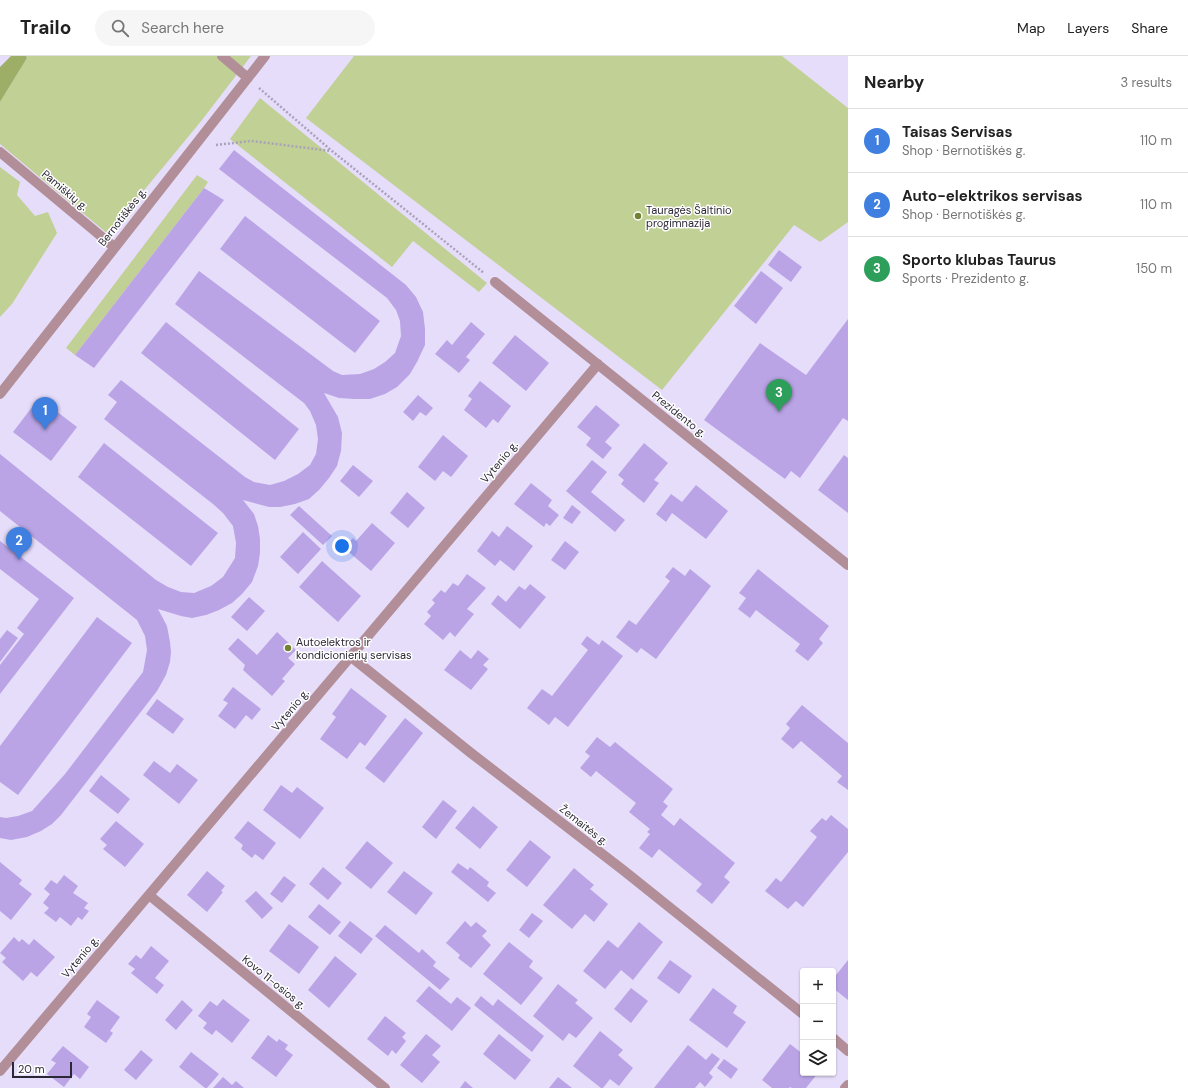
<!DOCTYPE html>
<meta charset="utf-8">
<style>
:root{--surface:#fff;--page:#f6f6f6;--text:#222;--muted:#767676;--line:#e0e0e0;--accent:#1a73e8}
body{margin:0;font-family:"DM Sans",sans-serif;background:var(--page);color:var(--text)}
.controls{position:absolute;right:12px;bottom:12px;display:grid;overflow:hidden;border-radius:4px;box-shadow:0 1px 3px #0004}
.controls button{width:36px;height:36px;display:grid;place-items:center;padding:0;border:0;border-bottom:1px solid var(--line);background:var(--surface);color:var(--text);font:20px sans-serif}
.scale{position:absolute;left:12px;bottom:10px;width:60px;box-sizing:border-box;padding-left:4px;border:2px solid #2c2735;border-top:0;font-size:11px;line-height:14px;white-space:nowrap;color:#2c2735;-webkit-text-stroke:3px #fff;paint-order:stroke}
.you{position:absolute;left:342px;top:490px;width:14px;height:14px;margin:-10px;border:3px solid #fff;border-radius:50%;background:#1a73e8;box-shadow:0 0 0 6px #1a73e833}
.badge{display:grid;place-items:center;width:26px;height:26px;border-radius:50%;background:var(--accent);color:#fff;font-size:13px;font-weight:700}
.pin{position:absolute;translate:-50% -33px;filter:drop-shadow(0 1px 2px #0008)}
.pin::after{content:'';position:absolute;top:21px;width:14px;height:12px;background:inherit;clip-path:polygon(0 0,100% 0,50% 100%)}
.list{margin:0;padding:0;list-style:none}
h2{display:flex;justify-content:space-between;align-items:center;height:52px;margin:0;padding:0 16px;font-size:17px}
h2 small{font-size:13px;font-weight:400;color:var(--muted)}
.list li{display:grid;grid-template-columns:26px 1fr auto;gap:12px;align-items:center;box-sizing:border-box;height:64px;padding:0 16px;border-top:1px solid var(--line)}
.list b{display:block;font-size:15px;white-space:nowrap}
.list p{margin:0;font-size:13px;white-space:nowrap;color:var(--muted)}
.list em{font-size:13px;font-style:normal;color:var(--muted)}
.icon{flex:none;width:22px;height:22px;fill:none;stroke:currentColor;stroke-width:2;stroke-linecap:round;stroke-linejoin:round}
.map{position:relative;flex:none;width:848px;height:1032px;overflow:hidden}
header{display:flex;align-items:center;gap:24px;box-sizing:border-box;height:56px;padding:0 20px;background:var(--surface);border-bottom:1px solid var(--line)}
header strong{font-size:19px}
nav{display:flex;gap:22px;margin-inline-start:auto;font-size:14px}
.search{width:280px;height:36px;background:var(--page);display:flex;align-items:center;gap:10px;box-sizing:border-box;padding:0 14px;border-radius:22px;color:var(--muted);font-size:15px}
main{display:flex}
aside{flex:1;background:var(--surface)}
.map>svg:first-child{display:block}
.green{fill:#c1d094}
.forest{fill:#9dae67}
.building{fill:#baa4e6}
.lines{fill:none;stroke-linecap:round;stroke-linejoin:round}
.path{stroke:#aaa2bb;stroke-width:2.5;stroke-dasharray:2 2;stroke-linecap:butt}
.street{stroke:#b18e98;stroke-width:10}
.poi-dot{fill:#728232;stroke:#fff;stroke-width:1.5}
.labels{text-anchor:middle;stroke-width:3;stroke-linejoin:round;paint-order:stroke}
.street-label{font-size:11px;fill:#2c2735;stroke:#fff}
.poi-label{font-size:11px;fill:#2c2735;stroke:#fff;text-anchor:start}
</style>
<header>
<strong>Trailo</strong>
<div class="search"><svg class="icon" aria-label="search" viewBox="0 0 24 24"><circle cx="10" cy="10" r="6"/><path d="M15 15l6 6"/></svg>Search here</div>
<nav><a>Map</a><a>Layers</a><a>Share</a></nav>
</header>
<main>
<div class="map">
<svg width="848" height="1032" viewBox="0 0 848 1032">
<rect width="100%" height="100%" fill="#e6ddfb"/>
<path class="green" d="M26 0H251L202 64 108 178 0 88V46L27 2Z
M354 0H782L848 52V166L820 186 794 169 662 334 306 62Z
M260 42 487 227 479 236 413 185 392 211 230 83Z
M0 111 20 126 17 139 35 160 48 156 57 177 12 248 0 261Z
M197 119 208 126 204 132 75 299 66 292Z"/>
<path class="forest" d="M11 0H26L27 2 0 46V11Z"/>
<path class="building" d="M234 94 406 229 416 241 423 256 425 273V289L417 306 410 318 397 331 385 338 370 343H354L339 342 324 337 338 361 342 377 341 395 337 410 329 422 319 434 309 443 295 448 280 451H269L243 444 254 458 258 470 260 483V497L258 510 252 526 242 538 232 547 219 554 206 559 192 562 181 560 158 553 167 570 170 586 171 596 170 606 166 619 157 635 61 759 52 768 41 775 27 781 11 784 0 782V761L6 762 18 760 32 755 49 736 65 718 143 616 147 594 145 580 137 564 0 455V398L156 524 168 531 181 536 194 537 211 530 223 521 235 502 236 487 233 470 223 457 213 448 104 363 117 346 108 339 121 324 245 421 254 426 270 429 284 425 298 418 310 409 316 398 318 383 316 369 310 355 304 347 175 248 199 215 333 315 342 319 360 318 374 313 385 306 395 297 401 280 400 265 396 254 387 242 219 113Z
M204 132 224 144 94 312 75 299Z
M245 160 380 265 355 297 220 193Z
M779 194 802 211 791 226 768 209Z
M761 215 783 232 756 268 734 250Z
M848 263V365L843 362 800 422 791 415 785 423 704 364 760 287 806 319Z
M166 266 299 373 275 404 141 297Z
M471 266 485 278 466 301 470 304 459 317 435 298 447 284 452 289Z
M515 279 549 307 526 335 492 307Z
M480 325 511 350 498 367 493 363 486 372 464 354 472 343 468 340Z
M418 339 433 352 426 360 420 356 413 365 403 356Z
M39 342 77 371 51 405 13 376Z
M596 349 620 369 605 386 612 392 603 403 586 389 591 382 577 371Z
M443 379 468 400 451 421 443 415 435 425 418 411Z
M104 387 218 477 191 510 78 421Z
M644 387 668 407 654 424 659 427 644 447 621 428 624 424 618 419Z
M844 399 848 402V457L818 434Z
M592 404 607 416 591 436 625 464 615 476 566 435Z
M353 409 373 425 359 441 340 425Z
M531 427 552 444 548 450 559 459 550 470 546 467 544 471 514 448Z
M696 429 728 455 706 483 672 457 666 466 656 458 671 438 682 446Z
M407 436 425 452 408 472 390 457Z
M572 449 581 456 572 468 563 462Z
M299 450 332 480 323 489 290 459Z
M372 467 395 487 371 515 344 492 353 482 356 485Z
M507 470 533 490 514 515 500 504 495 510 477 495 492 475 499 481Z
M303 476 321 493 298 518 280 501Z
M0 485 74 542 0 638V609L24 578 17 572 39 543 0 513Z
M565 485 579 496 565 514 551 504Z
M322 505 361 540 338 566 299 531Z
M673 511 685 520 690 513 711 530 656 603 641 592 637 597 616 581 629 564 636 569 670 525 665 521Z
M758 513 829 570 819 583 823 587 808 605 795 595 800 588 756 554 750 562 738 553 746 542 739 537Z
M467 518 486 532 467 553 474 558 455 581 450 576 443 584 424 568 431 560 427 556 435 547 432 544 441 534 445 537 453 527 458 530Z
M530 528 546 541 520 573 491 548 498 539 506 546 519 530 525 534Z
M249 541 265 555 247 575 231 561Z
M97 561 132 587 18 739 0 726V690Z
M7 574 18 582 0 606V583Z
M277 576 296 594 288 602 295 608 282 623 285 625 272 640 243 614 245 609 228 593 238 582 257 599Z
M587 580 599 589 602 584 623 600 568 671 555 661 549 669 527 652 542 633 552 640 588 594 581 588Z
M460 594 471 603 478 594 489 603 483 609 488 613 471 634 444 614Z
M233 631 261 653 252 664 246 659 235 673 218 660 228 647 223 644Z
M351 632 387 660 365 690 360 686 347 703 320 683 336 661 332 658Z
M157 643 184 663 173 678 146 658Z
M802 649 848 687V734L837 726 842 720 801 685 793 693 781 683 790 672 786 668Z
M405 662 423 677 384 727 365 712Z
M597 681 610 691 615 686 673 733 663 746 668 750 661 759 674 770 680 762 735 807 724 821 730 826 712 848 696 835 702 828 659 793 652 802 639 792 650 778 647 776 650 773 629 756 636 747 596 715 591 721 580 712 590 700 585 696Z
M154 705 170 717 177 708 198 724 179 748 143 719Z
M101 719 130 743 118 758 89 735Z
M281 729 292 737 297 731 324 752 300 783 263 754Z
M443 744 457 755 436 783 422 771Z
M473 750 498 771 480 793 455 772Z
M831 759 848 773V796L803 851 796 845 788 853 765 835 776 822 781 826 817 781 810 775 822 762 826 765Z
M116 765 144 788 125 811 103 793 107 789 100 783Z
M248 765 276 787 263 804 255 798 252 802 241 793 243 789 234 782Z
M530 784 551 801 527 831 506 814Z
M367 785 393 807 371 833 345 812Z
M0 806 22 824 19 828 32 838 11 864 0 855Z
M458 807 468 814 470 811 489 826 487 830 496 837 488 846 451 816Z
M323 811 342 827 328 844 309 828Z
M574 812 594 829 590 833 608 848 594 866 585 858 572 873 543 849Z
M207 815 225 830 221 835 223 836 207 856 187 839Z
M404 815 433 837 416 859 387 836Z
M64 819 78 830 73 837 88 847 84 852 89 855 82 864 78 861 71 870 60 861 56 866 44 857 49 852 43 847 50 838 44 833 51 824 57 828Z
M284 820 296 829 282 847 270 838Z
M256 835 273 852 262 863 245 845Z
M319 848 341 866 330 879 308 861Z
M532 857 543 865 529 882 519 874Z
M350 865 373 883 361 898 338 880Z
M465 865 471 871 476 866 487 875 482 880 491 889 471 912 458 902 460 899 446 887Z
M639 866 663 886 633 924 621 914 605 933 583 915 608 884 618 892Z
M289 868 319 891 299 918 269 895Z
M385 869 419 897 422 893 436 906 433 910 450 923 440 934 375 880Z
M14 881 19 886 22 883 29 889 34 883 55 901 37 921 31 916 23 925 2 906 6 902 0 897Z
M509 886 533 905 529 911 543 922 521 949 483 918Z
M151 890 169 905 155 922 164 929 157 938 131 917 135 913 128 908 136 899 141 903Z
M335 900 357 918 329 952 308 934Z
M670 904 692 920 679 938 657 922Z
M848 904V944L833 932V923Z
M558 928 578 944 575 947 593 962 576 982 569 977 563 985 533 960Z
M429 930 451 948 457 941 471 952 452 975 416 945Z
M631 932 648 945 631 967 614 953Z
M713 932 737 950 733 957 746 966 727 992 689 964Z
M481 940 493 950 498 943 544 980 532 996 474 949Z
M223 943 250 964 232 987 216 974 212 979 203 972 207 967 198 960 210 945 217 950Z
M97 944 120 961 110 975 113 977 106 987 84 971 91 961 87 958Z
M182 944 193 954 176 974 165 964Z
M385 960 406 977 402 981 406 985 396 998 392 994 388 1000 367 983Z
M600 975 623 994 618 999 633 1012 619 1030 610 1023 603 1032H601L573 1010Z
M426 978 441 990 432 999 440 1006 422 1027 400 1009Z
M499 978 531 1004 515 1024 483 998Z
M268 979 277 986 279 983 288 989 285 993 293 999 276 1021 251 1002Z
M790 988 803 998V1017H818L806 1032H792L790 1031 789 1032H772L762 1024Z
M688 989 706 1004 712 997 720 1003 709 1017 713 1021 705 1031 700 1026 695 1032H654Z
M63 990 89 1011 80 1023 74 1018 64 1031 47 1018 56 1007 51 1004Z
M141 994 153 1004 136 1024 124 1014Z
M191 996 219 1018 207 1032H205L179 1011Z
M724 1003 738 1013 731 1023 717 1012Z
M223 1021 232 1029 236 1025 244 1032H213Z
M558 1021 572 1032H549Z
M465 1025 473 1032H460Z"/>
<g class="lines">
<path class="path" d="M259 32 332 95 484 217
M216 89 251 85 331 95"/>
<path class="street" d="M222 0 248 22
M0 96 114 191
M495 226 848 509
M0 338 265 0
M350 600 471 697 623 814 803 958
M149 839 385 1032
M833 982 848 995
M0 1015 598 308
M845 1032 848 1029"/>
</g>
<g class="poi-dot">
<circle cx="638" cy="160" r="4"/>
<circle cx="288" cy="592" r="4"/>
</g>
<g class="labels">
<g class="street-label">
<text transform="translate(65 134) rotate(40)" y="4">Pamiškių g.</text>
<text transform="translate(122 161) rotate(-52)" y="4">Bernotiškės g.</text>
<text transform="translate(679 358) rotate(39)" y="4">Prezidento g.</text>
<text transform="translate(499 406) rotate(-50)" y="4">Vytenio g.</text>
<text transform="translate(290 654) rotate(-50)" y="4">Vytenio g.</text>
<text transform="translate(584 769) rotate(38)" y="4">Žemaitės g.</text>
<text transform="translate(80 901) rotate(-50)" y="4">Vytenio g.</text>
<text transform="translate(274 926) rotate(39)" y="4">Kovo 11-osios g.</text>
</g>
<g class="poi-label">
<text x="646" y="158">Tauragės Šaltinio<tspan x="646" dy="13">progimnazija</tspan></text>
<text x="296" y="590">Autoelektros ir<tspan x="296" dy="13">kondicionierių servisas</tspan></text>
</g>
</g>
</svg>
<div class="controls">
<button>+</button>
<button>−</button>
<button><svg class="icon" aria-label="layers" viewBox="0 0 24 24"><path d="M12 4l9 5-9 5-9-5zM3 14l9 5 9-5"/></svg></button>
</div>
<div class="scale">20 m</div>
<div class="you"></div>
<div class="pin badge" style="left:45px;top:374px;background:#3f7fe0">1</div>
<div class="pin badge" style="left:19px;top:504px;background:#3f7fe0">2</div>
<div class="pin badge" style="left:779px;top:356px;background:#2e9e5b">3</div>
</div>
<aside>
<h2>Nearby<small>3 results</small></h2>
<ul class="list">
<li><span class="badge" style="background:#3f7fe0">1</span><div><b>Taisas Servisas</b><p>Shop · Bernotiškės g.</p></div><em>110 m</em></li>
<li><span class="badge" style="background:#3f7fe0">2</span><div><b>Auto-elektrikos servisas</b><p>Shop · Bernotiškės g.</p></div><em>110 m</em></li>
<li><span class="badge" style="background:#2e9e5b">3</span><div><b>Sporto klubas Taurus</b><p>Sports · Prezidento g.</p></div><em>150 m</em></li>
</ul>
</aside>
</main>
